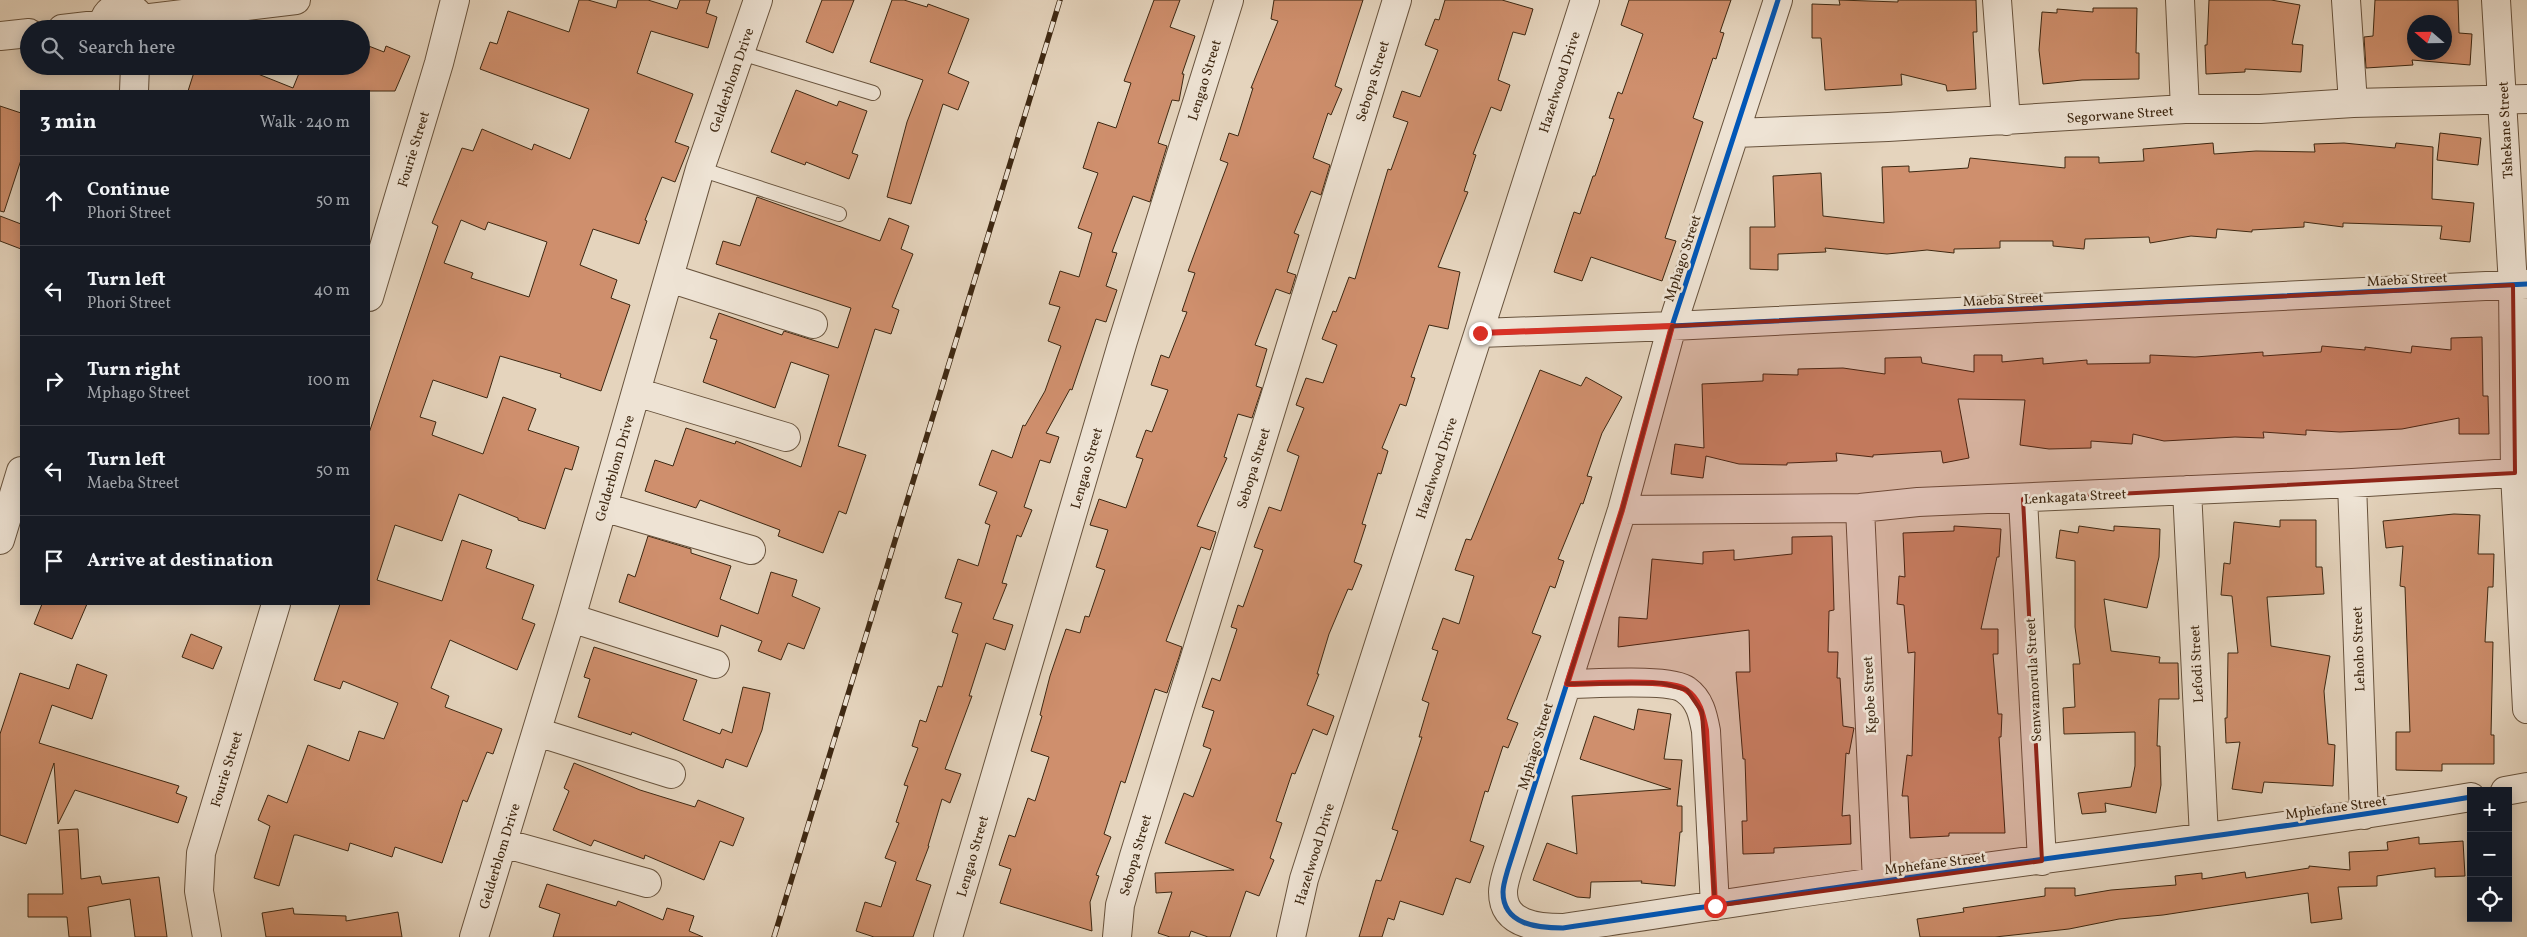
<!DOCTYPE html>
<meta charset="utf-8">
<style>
:root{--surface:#171b24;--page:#20242c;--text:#f1f3f6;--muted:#9ea1a6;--line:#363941}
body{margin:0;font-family:Vollkorn,serif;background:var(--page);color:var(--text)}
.controls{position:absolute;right:15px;bottom:15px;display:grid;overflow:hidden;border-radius:0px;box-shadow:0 2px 12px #0003}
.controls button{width:45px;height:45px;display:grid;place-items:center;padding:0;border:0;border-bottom:1px solid var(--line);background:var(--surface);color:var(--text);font:25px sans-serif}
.compass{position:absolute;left:2407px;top:15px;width:45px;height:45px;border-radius:50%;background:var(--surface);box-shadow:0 2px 12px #0003;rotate:290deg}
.stop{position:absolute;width:15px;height:15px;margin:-11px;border:4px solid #d93025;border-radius:50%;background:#fff}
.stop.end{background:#d93025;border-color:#fff;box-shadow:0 1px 5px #0008}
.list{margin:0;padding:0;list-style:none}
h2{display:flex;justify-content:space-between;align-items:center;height:65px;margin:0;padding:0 20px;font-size:21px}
h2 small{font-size:16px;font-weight:400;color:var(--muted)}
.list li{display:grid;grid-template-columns:32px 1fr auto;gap:15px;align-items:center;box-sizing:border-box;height:90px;padding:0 20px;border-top:1px solid var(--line)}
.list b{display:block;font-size:19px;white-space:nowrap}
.list p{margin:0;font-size:16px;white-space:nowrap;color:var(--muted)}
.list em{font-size:16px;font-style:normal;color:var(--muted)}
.icon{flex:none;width:28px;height:28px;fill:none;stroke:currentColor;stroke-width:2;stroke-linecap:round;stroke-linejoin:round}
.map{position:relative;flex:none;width:2527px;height:937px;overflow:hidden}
.search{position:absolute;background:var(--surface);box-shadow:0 2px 12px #0003;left:20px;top:20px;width:350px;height:55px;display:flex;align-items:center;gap:12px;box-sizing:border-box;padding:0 18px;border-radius:28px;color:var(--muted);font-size:19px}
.panel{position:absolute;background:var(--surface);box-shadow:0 2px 12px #0003;left:20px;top:90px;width:350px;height:515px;border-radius:0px}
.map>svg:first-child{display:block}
.building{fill:#cf8f6d;stroke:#3e2812;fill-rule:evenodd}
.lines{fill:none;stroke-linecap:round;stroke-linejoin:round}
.service-casing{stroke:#68533d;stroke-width:16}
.minor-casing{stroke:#68533d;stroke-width:30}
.service{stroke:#eee3d4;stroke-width:14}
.minor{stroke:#eee3d4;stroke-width:28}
.rail-casing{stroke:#3e2812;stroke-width:5.5}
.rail{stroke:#eee3d4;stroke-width:4;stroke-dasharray:11;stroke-linecap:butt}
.cycleway-casing{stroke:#eee3d4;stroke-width:8}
.cycleway{stroke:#0057b8;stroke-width:5}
.route{stroke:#d93025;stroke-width:6}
.marked{fill:#8f2418;fill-opacity:0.2;stroke:#8f2418;stroke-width:4;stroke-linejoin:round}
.labels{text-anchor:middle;stroke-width:5;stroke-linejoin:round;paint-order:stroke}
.street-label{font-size:14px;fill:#3e2812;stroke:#eee3d4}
</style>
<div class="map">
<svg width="2527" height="937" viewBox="0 0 2527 937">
<rect width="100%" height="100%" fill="#e5d4bd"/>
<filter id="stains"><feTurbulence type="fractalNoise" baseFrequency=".004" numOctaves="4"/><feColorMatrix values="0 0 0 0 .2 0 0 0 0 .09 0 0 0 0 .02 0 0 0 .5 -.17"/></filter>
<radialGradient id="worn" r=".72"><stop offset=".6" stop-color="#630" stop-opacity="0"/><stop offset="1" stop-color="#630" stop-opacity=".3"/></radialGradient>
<path class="building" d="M579 0H588L616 8 618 0H648L677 9 680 0H710L706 13 717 17 708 48 651 31 637 73 693 94 675 142 689 147 675 182 662 177 645 220 647 221 639 244 593 229 580 265 617 280 611 298 630 305 601 391 560 377 561 374 500 356 487 398 433 380 420 417 436 422 432 435 483 454 503 397 536 409 528 430 579 447 572 470 565 468 545 529 518 520V518L459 494 442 541 395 525 377 580 442 601 462 540 492 550 486 568 534 585 522 619 535 624 517 670 450 640 431 688 449 696 445 707 502 729 493 754 487 752 467 802 463 800 442 863 395 847 392 857 350 843 348 851 297 835H294L279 886 254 878 270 826 258 820 268 795 287 803 308 745 349 761 359 731 384 739 398 703 343 681 340 689 314 680 340 604H369V433L438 226 432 223 462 148 473 151 482 129 532 150 534 144 570 159 589 109 480 69 490 42 497 44 508 11 569 32ZM461 220 485 230 488 222 547 242 529 297 471 278 473 273 444 263Z
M822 0H854L833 53 806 42Z
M892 0H904L927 7 928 4 969 19 948 73 969 82 958 110 943 104 911 204 887 197 907 122 923 80 870 62Z
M1154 0H1180L1170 27 1195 36 1182 74H1184L1179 101 1172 100 1158 143 1167 146 1150 202 1133 196 1112 252 1117 253 1106 286 1117 290 1106 322 1096 319 1072 390 1070 389 1046 433 1059 437 1050 463 1040 460 1024 507 1032 510 1021 537 1017 535 1002 583 1007 584 993 619 1013 625 1005 650 986 643 969 696H972L945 769 961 774 950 803 942 799 928 846H929L916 880 931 885 913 937H874L856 931 865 902 881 907 896 862 885 858 899 823 896 822 908 786 904 785 918 748 912 746 920 720 926 722 938 686 942 687 958 634 952 632 962 603 945 598 958 559 978 566 990 525 985 523 997 492 979 485 992 450 1012 458 1023 425 1025 426 1045 391 1061 346 1048 341 1060 307 1049 304 1060 271 1079 277 1092 233 1078 228 1098 173 1083 168 1098 122 1116 128 1131 83 1124 81Z
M1274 0H1363L1335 86 1342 89 1331 115 1328 113 1313 158 1330 165 1321 195 1311 191 1294 233 1299 235 1287 272 1296 275 1292 288 1290 294 1276 289 1255 345 1267 349 1256 386 1262 388 1252 418 1238 414 1224 457 1227 458 1197 526 1216 532 1210 550 1201 547 1166 641 1182 647 1179 657 1167 693 1155 689 1125 783 1121 781 1104 834 1111 837 1096 875 1099 876 1090 902 1092 931 1000 903 1011 869 999 865 1009 835 1015 837 1028 798 1035 801 1049 757 1031 751 1042 716 1040 715 1050 676 1066 629 1080 633 1085 616 1089 617 1105 570 1096 567 1108 530 1090 525 1099 499 1126 508 1143 459 1136 457 1146 430 1152 432 1168 390 1151 385 1161 355 1169 358 1187 312 1182 311 1195 273 1188 271 1228 163 1220 160 1229 133 1238 136 1253 88H1251L1278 21 1271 19Z
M1445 0H1502L1533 9 1525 35 1513 32 1498 80 1510 85 1501 111 1491 107 1473 154 1476 155 1464 191 1468 192 1438 267 1460 272 1448 329 1429 325 1411 377 1415 378 1406 406 1400 404 1382 448 1388 451 1381 474 1378 473 1362 524 1366 525 1354 562 1362 565 1352 590 1348 589 1329 634 1317 674H1319L1307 705 1334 716 1327 735 1313 729 1295 774 1292 773 1276 821 1282 823 1270 858 1274 860 1259 896 1246 891 1230 937H1208L1191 931 1189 937H1170L1158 933 1172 892 1156 893 1155 873 1234 870 1165 843 1184 793 1193 797 1211 749 1203 746 1214 711 1202 707 1212 678 1220 681 1237 629 1231 627 1238 605 1243 607 1263 550 1254 547 1269 507 1281 511 1299 456 1287 451 1304 408 1296 405 1306 378 1323 383 1337 345 1322 339 1333 311 1336 312 1349 277 1355 279 1388 169 1391 170 1408 122 1393 117 1402 91 1420 97 1438 50 1425 45 1435 19 1439 20Z
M1629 0H1731L1720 32 1724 33 1716 59 1713 58 1693 118 1703 122 1665 238 1676 241 1662 281 1591 257 1582 281 1554 272 1574 212 1580 214 1593 176H1595L1614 119 1609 118 1618 92 1622 94 1643 34 1621 25Z
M1839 0 1898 2V0H1976L1977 32H1973L1976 89 1947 91 1946 85 1901 74 1902 85 1825 90 1821 38H1812V4L1840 5Z
M2209 0H2271L2300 5 2292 44 2303 45 2301 72 2245 69V72L2206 74 2205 45H2207Z
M2375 0H2458L2459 33 2472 34 2470 65 2412 60 2413 65 2366 68 2364 37 2373 36ZM2414 22H2444V52H2414Z
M2093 8H2137L2136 53H2139V79L2082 80 2043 84 2039 50 2042 12 2057 13V9L2093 12Z
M361 43 384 52 386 46 410 56 395 91H188L196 66H238L293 88 302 66H361Z
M796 90 837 106 839 101 867 111 852 153 858 155 849 179 806 162 805 165 771 152Z
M0 106 21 113V160L4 212 0 211Z
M2440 133 2481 138 2478 165 2437 160Z
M2213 143 2214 154 2256 151 2315 152 2314 144 2344 143 2395 148 2396 143 2433 147 2432 199 2474 203 2470 242 2440 239 2442 226 2343 223V227L2304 222V227L2252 230V232L2217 229 2216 238 2191 236 2150 243 2149 237 2085 239 2084 249 2053 246V241H2000V248L1954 249V253L1927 250 1887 254 1825 248 1826 252 1778 254V270L1750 269V227H1775L1773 176 1821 173 1823 216 1884 223 1882 167 1909 166V172L1968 168 1970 158 2065 168V157H2099V163L2144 161 2143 149Z
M757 197 880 241 889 218 909 226 901 249 913 254 892 307 899 310 891 334 875 329 838 446 866 455 846 514 839 511 823 553 778 536 780 530 700 500 696 508 645 491 655 460 673 466 686 428 735 444 736 441 801 467 829 375 791 362 775 408 703 382 717 340 710 338 719 313 782 335 784 331 838 348 851 308 716 264 723 241 740 246Z
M0 216 21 224V249L0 241Z
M2482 337 2483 396H2488L2489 434H2459V418L2402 429 2340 432 2306 430V435L2263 432 2264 438 2235 437 2164 441 2133 434 2132 444 2091 441V448L2049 449 2020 445 2025 400 1958 399 1969 458 1943 463 1941 451 1873 455V457L1836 453 1837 461 1787 463V465L1739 464 1706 456 1703 478 1671 474 1675 444 1704 448 1702 384 1763 381V374L1798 375V369L1843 368 1885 374V358L1921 357 1922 363 1974 372V355H2002V362L2043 358V364L2087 360V364L2150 363V355L2195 357 2263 352V356L2321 352 2322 346 2365 350V347L2411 353 2412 346 2451 350V338Z
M1540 370 1581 386 1586 377 1622 397 1602 433 1587 476 1592 477 1583 504 1581 503 1558 559 1564 561 1555 588 1550 586 1532 633 1541 636 1507 719 1518 723 1508 748 1503 746 1488 792 1485 791 1470 841 1484 846 1470 883 1456 878 1443 915 1400 901 1394 920 1388 918 1382 937H1359L1376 880 1381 881 1398 831 1392 829 1422 737H1419L1429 703 1422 700 1438 651 1432 649 1443 618 1459 624 1474 576 1455 570 1466 539 1471 540Z
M2454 514 2480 515 2478 554H2494L2493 587H2488L2485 642H2493L2491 735H2494V764H2442V771L2396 770V732H2410L2405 587 2400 586 2403 546 2386 548 2383 521Z
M2280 520H2316V567H2322L2324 594 2267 597 2271 646 2330 656 2324 691 2328 744 2335 745 2333 786 2264 782 2262 793 2232 789 2240 742 2226 743 2225 718H2227L2228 653H2238L2232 596 2221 595 2224 563 2230 564 2234 522 2280 527Z
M1954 526 2001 529 1999 557H1997L1981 629H1998V654H1993L1998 714H2002L2001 737H1999L2005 833H1949V836L1910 838 1908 796H1902L1907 755 1912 756 1915 652 1908 653 1904 605 1897 604 1899 576 1905 577 1903 533 1954 531Z
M2079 526 2114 531V526L2160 529 2159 557 2147 608 2104 599 2111 651 2160 657 2159 663H2178L2179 699H2159L2157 746H2160L2161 785 2156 813 2105 803 2106 812 2082 814 2078 793 2131 787 2135 766V732L2064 734 2063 708 2075 707 2073 664H2080L2075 627V561L2056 558 2060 530 2078 533Z
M648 536 691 549V553L731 566 720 599 758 614 771 572 797 580 792 596 820 608 804 649 788 643 781 660 758 651 762 641 721 625 718 637 619 602 628 574 635 577Z
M1832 536 1834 610 1829 611 1828 652H1838L1837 678H1840L1843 726 1854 728 1849 754 1846 753 1842 816 1850 815 1851 844 1774 848V853L1743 854 1742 821H1747L1745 759H1743L1736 672H1750L1749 630 1618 647 1619 617 1647 619 1652 559 1703 564V552L1734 550V560L1792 554V537Z
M42 604H87L72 639 34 624Z
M191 634 222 647 213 669 182 657Z
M594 647 697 680 683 720 720 734 722 729 732 733 743 687 770 693 762 730 747 767 726 759 723 768 632 732 631 735 578 717 590 679 584 677Z
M77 664 107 675 92 719 52 705 39 743 179 786 176 793 187 797 178 823 75 790 58 824 54 763 26 844 0 835V734L20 673 69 689Z
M1638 709 1671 714 1664 759 1682 760 1677 806H1682V832H1680L1675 886 1641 883 1642 881 1591 882 1590 898 1577 897 1533 880 1547 843 1577 854 1572 796 1671 789 1580 759 1594 716 1634 730Z
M574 763 640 790 695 807 698 800 744 818 733 846 720 841 704 880 645 855 644 859 594 840 591 846 553 830 569 791 564 788Z
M78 829 81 879 100 876 102 884 159 877 167 937H135L130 899 88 907 91 937H69L67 917H28V894H63L59 830Z
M2419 837V844L2463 841 2465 876 2435 877V868L2377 876V886L2338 887 2342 919 2311 923 2308 893 2163 915 2119 919 2069 929 1995 937H1920L1917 919 1964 912 1963 908 2045 896V888H2075V896L2111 890 2176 885 2175 876 2202 873V879L2245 872 2246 878 2309 868V866L2350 870 2349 852 2388 850 2387 842Z
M547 884 616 906 618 901 663 920 667 908 694 916 689 931 703 937H553L560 914 539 907Z
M293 908 294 914 346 916V921L398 912 402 937H266L262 913Z"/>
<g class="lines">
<g class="service-casing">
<path id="service" d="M741 53 873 93
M700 169 839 214"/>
</g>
<g class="minor-casing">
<path id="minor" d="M1778 0 1672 326 1622 510 1508 869C1506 876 1503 885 1503 892 1503 925 1538 928 1563 928 1668 913 1772 896 1877 882 2075 854 2274 830 2471 797
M1997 0 2006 121
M2180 0 2185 109
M2346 0 2353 103
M2496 0 2513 285 2515 473 2527 709
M142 19 296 0
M62 29 105 24
M106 29C96 0 149 0 140 29
M0 36 29 33
M134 91 135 66
M1736 133 1888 127 2185 109H2260L2353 103 2527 99
M669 278 813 324
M369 297 439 63 455 0
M1480 333 1672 326 2527 284
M636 392 786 437
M2352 483 2364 815
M2187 490 2204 837
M2023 499 2042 861
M603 507 751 550
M1860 508 1877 882
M1622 510 1860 508 1918 502 2352 483 2527 472
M0 540 21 471
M571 618 715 664
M1567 684C1590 684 1671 678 1686 690 1700 700 1703 715 1706 731L1715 906
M537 732 671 774
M2505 791 2527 787
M503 843 647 883
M207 937 199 891 201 853 276 604
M474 937 571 618 700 169 758 0
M948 937 1123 341 1229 0
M1117 937 1120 905 1134 856 1397 0
M1291 937 1304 879 1585 0"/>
</g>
<use href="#service" class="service"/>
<use href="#minor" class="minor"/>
<g class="rail-casing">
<path id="rail" d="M774 937 1060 0"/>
</g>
<use href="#rail" class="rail"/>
<g class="cycleway-casing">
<path id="cycleway" d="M1778 0 1672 326 1622 510 1508 869C1506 876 1503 885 1503 892 1503 925 1538 928 1563 928 1668 913 1772 896 1877 882 2075 854 2274 830 2471 797
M1480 333 1672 326 2527 284"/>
</g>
<use href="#cycleway" class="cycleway"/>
</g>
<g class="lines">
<path class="route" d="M1480 333 1672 326 1622 510 1567 684C1590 684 1671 678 1686 690 1700 699 1703 715 1706 730L1715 906"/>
</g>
<path class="marked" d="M2513 285 2515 473 2023 499 2042 861 1715 906 1702 712 1687 690 1661 683 1567 684 1622 510 1672 326Z"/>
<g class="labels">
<g class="street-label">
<text transform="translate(731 80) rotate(-71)" y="5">Gelderblom Drive</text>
<text transform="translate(1204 80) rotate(-73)" y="5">Lengao Street</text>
<text transform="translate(1372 81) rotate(-73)" y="5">Sebopa Street</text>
<text transform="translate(1559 82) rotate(-72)" y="5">Hazelwood Drive</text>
<text transform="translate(2120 114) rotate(-4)" y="5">Segorwane Street</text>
<text transform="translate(2505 130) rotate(-93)" y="5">Tshekane Street</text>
<text transform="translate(413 149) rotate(-73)" y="5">Fourie Street</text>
<text transform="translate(1682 258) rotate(-72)" y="5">Mphago Street</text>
<text transform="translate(2407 279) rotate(-3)" y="5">Maeba Street</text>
<text transform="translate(2003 299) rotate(-3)" y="5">Maeba Street</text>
<text transform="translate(614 468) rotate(-74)" y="5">Gelderblom Drive</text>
<text transform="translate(1086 468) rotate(-74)" y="5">Lengao Street</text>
<text transform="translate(1253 468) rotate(-73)" y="5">Sebopa Street</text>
<text transform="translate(1436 468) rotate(-72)" y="5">Hazelwood Drive</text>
<text transform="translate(2075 496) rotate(-3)" y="5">Lenkagata Street</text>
<text transform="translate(2358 649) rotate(-92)" y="5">Lehoho Street</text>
<text transform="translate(2196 664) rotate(-93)" y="5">Lefodi Street</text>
<text transform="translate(2033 680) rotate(-93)" y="5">Senwamorula Street</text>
<text transform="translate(1869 695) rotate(-93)" y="5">Kgobe Street</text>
<text transform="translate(1535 746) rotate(-73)" y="5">Mphago Street</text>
<text transform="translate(226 769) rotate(-73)" y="5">Fourie Street</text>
<text transform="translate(2336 807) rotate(-8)" y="5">Mphefane Street</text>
<text transform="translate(1314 854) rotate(-73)" y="5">Hazelwood Drive</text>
<text transform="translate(1135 855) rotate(-74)" y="5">Sebopa Street</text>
<text transform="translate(499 856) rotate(-73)" y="5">Gelderblom Drive</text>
<text transform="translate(972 856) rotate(-74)" y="5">Lengao Street</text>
<text transform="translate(1935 863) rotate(-7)" y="5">Mphefane Street</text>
</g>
</g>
<rect width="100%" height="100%" filter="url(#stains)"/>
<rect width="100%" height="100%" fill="url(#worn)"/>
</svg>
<div class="controls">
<button>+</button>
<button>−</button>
<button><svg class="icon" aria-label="locate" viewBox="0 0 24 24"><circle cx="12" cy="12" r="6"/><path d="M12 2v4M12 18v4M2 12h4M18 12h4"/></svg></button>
</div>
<svg class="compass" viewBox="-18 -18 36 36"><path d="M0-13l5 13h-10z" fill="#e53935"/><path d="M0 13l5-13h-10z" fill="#9ea1a6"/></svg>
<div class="stop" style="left:1715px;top:906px"></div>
<div class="stop end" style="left:1480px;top:333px"></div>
<div class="search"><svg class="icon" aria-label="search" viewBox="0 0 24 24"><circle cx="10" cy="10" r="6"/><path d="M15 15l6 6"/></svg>Search here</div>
<section class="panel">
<h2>3 min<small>Walk · 240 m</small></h2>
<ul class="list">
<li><svg class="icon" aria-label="ahead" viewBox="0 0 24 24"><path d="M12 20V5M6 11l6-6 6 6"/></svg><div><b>Continue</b><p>Phori Street</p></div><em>50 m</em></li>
<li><svg class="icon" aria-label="left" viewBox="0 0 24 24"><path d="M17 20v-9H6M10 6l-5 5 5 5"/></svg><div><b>Turn left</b><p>Phori Street</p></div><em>40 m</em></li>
<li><svg class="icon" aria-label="right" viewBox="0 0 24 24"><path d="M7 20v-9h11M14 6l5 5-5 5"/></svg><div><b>Turn right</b><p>Mphago Street</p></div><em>100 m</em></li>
<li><svg class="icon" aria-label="left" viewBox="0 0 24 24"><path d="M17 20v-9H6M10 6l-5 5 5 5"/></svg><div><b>Turn left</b><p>Maeba Street</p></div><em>50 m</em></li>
<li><svg class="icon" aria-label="arrive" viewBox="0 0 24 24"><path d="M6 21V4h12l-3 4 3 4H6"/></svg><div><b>Arrive at destination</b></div></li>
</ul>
</section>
</div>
